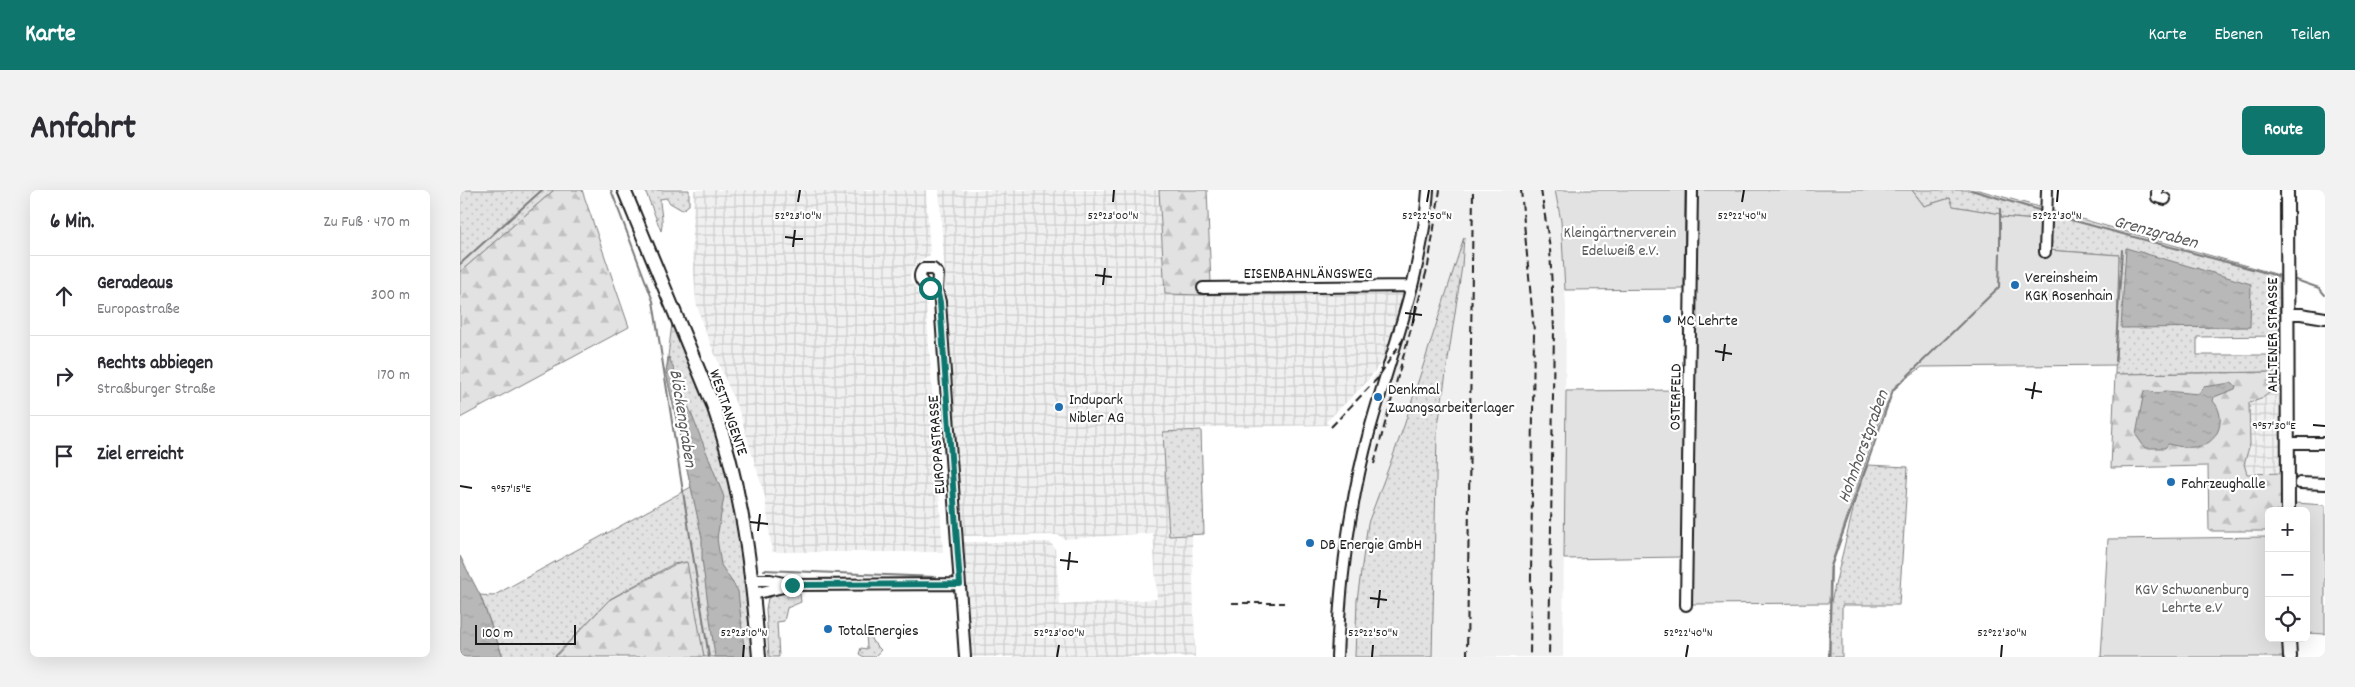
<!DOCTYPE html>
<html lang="de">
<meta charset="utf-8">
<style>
:root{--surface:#fff;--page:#f2f2f3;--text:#2b2b33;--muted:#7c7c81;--line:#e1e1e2;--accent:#0f766e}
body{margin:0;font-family:Dekko,sans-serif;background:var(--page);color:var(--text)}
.controls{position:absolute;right:15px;bottom:15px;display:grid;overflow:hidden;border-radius:8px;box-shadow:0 5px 20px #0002}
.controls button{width:45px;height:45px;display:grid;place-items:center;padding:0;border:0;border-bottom:1px solid var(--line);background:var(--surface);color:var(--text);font:25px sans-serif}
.scale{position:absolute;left:15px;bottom:12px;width:101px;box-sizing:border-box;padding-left:5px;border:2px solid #1c1c1c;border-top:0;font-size:14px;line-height:18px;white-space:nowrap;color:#1c1c1c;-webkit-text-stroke:4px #fff;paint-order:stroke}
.stop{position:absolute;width:15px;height:15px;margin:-11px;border:4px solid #0f766e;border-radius:50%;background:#fff}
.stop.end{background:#0f766e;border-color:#fff;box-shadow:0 1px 5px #0008}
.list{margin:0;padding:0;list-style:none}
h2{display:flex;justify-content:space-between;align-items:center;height:65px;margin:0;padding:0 20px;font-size:21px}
h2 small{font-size:16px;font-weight:400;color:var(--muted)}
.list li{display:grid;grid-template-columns:32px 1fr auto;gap:15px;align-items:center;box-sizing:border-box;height:80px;padding:0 20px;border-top:1px solid var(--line)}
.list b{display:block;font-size:19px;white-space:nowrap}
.list p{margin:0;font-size:16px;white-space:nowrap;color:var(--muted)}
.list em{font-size:16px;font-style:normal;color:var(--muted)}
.icon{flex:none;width:28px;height:28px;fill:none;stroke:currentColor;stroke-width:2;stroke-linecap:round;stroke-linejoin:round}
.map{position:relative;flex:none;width:1865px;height:467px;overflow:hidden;border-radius:8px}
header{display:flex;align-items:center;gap:30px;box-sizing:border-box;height:70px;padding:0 25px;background:var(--accent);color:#fff}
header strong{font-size:24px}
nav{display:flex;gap:28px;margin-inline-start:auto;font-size:18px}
.intro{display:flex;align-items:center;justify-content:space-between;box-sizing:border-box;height:120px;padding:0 30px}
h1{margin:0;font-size:35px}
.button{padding:12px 22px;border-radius:8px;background:var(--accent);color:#fff;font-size:18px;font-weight:700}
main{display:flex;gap:30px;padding:0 30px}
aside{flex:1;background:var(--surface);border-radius:8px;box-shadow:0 5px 20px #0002}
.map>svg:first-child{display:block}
.built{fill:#f0f0f0}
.industrial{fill:url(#industrial-grid)}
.grass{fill:url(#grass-dots);stroke:#7f7f7f}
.forest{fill:url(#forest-firs);stroke:#7f7f7f}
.green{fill:#e2e2e2;stroke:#7f7f7f}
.water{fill:url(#water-ripples);stroke:#7a7a7a}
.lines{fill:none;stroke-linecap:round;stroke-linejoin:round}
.stream{stroke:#7a7a7a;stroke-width:2}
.minor-casing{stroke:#1c1c1c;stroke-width:14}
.major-casing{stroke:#1c1c1c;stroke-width:16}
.minor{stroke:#fff;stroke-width:10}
.major{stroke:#fff;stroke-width:12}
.rail{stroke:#1c1c1c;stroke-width:2;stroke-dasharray:8 4;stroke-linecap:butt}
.route{stroke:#0f766e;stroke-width:6}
.ticks{fill:none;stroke:#1c1c1c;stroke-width:2}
.poi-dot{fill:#1f6fb2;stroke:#fff;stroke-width:2}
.labels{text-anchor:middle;stroke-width:4.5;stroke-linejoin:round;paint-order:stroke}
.park-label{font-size:16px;fill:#575757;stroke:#fff}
.street-label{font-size:16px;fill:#1c1c1c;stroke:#fff}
.poi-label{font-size:16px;fill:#1c1c1c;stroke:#fff;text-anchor:start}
.water-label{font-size:18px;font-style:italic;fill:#5a5a5a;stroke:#fff}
.ticks-label{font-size:12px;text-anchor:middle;fill:#1c1c1c;stroke:#fff;stroke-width:4.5;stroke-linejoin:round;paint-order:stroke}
</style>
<header>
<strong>Karte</strong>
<nav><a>Karte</a><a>Ebenen</a><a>Teilen</a></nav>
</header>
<div class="intro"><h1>Anfahrt</h1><a class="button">Route</a></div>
<main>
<aside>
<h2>6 Min.<small>Zu Fuß · 470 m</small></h2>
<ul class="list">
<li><svg class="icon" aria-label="ahead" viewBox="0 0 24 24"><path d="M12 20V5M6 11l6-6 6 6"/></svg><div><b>Geradeaus</b><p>Europastraße</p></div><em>300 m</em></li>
<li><svg class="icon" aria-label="right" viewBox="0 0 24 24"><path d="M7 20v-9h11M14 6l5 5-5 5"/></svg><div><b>Rechts abbiegen</b><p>Straßburger Straße</p></div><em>170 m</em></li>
<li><svg class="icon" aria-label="arrive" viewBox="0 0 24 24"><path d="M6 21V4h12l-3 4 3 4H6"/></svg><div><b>Ziel erreicht</b></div></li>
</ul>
</aside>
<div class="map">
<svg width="1865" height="467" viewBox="0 0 1865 467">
<defs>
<pattern id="industrial-grid" width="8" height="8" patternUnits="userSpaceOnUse" patternTransform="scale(1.25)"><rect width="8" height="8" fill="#f0f0f0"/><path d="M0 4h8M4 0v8" fill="none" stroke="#cdcdcd"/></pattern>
<pattern id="grass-dots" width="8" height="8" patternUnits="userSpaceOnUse" patternTransform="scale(1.25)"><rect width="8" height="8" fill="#e2e2e2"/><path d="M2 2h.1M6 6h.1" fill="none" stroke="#c1c1c1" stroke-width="1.8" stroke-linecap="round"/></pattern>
<pattern id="forest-firs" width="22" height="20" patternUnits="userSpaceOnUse" patternTransform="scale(1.25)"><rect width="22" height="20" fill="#e2e2e2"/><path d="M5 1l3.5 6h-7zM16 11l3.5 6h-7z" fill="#c1c1c1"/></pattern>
<pattern id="water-ripples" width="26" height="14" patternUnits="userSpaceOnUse" patternTransform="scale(1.25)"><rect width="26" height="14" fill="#b8b8b8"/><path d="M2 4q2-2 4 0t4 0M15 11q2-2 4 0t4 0" fill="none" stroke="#9e9e9e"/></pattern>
</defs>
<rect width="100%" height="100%" fill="#fff"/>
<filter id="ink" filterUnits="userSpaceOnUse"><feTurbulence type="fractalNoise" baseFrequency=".02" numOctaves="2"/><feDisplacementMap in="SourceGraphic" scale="10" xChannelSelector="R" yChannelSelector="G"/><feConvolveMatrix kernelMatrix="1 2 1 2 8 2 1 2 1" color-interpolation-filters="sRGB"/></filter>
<g filter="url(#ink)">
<path class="built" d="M971 0H1095L1101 31 1106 118 1103 467H884L886 398 894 335 930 197 912 190 931 163Z"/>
<path class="industrial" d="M234 0H466L470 65 456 73 450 85 451 92 466 110 483 362H312L305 307 280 224 243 136 236 112 232 56Z
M479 0H699L705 104 744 105 751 92 820 91 920 95 948 99 928 163 906 193 866 232 869 235 755 237 704 242 709 345H732L735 467H512L504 352H590L595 359 600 415 697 409 693 343 604 349 598 345 503 346Z
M1820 182 1821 283 1787 284 1784 274 1790 254 1789 213 1801 209 1816 198Z"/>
<path class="grass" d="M0 0H94L0 82Z
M185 0H229V15L222 20 210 13 206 8 200 9C200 20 204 30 201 41Z
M1452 0H1519L1819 85 1820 146 1737 147V165H1820V182L1655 184 1659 65 1587 60 1588 31 1541 27V24L1492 16 1490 8 1464 16Z
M1004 47 1002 76 977 243 972 467H895L897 410 908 333 944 236Z
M213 125C236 184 259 243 271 305 282 358 287 413 293 467H244L226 372 213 374 150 409 94 467H43L20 405 33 406 231 297 206 183Z
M741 240 744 344 709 346 703 242Z
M1408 275 1448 277 1439 415H1382V467H1370L1371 412 1396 307Z
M322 401H336L340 404 341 412 327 418 324 431 317 432 319 467H309L306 419 308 408Z
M406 442 409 443 412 451 421 460 414 467H404L399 464 401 458 407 459Z"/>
<path class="forest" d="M94 0H122L169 137 0 228V82Z
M699 0H747L751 92 744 105 705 104Z
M1820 182 1816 198 1801 209 1789 213 1790 254 1784 274 1787 284 1825 283 1826 321H1809V341H1749L1748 276 1651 278 1655 184Z
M227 372 244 467H95L149 410 214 375Z"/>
<path class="green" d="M1095 0H1225L1224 99 1105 100 1101 31Z
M1236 0H1452L1464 16 1490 8 1493 16 1541 24V27L1586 31 1587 60 1659 65 1656 175 1462 177 1435 196 1420 230 1370 377 1369 413 1231 414Z
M1223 200 1221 367 1104 369 1106 201Z
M1835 313 1865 315V444L1846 443V321H1835Z
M1809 347V448H1823V467H1641L1648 349Z"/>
<path class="water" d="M1666 58 1791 94 1790 137 1661 138Z
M209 167 264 307 257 348 261 375 278 401 285 467H255L242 369V348L206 182Z
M1771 193 1776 196 1775 199 1754 207 1753 211C1765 224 1762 247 1744 255 1734 259 1719 257 1708 254L1705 258H1685L1676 245 1684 201H1690L1697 204 1705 201 1739 204 1743 197Z
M0 366 20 405 43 467H0Z"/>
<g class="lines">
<path class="stream" d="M151 0 193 111 249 467
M1511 0 1582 21
M1589 24 1818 86
M1540 59V19
M0 74 82 0
M1836 90 1859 98 1865 105
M1655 171 1662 60
M304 380 475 387
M1369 467 1371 377 1433 200 1539 97 1540 63"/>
<g class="minor-casing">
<path id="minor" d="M1697 0V7L1705 9
M1585 62 1587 0
M743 98 952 96
M477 100C467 98 454 90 463 79H473L478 84 477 100 480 112 505 467
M1828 124H1841L1865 128
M1828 253H1865
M1840 293 1865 294
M292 390H310L332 395 500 394
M293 404 332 395
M1226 415 1232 0
M877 467C880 389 889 314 910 239 932 160 963 82 968 0"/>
</g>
<g class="major-casing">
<path id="major" d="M164 0 253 215C282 297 292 381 299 467
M1827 0 1828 321
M1829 448 1830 467"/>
</g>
<use href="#minor" class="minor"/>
<use href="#major" class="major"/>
<path class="rail" d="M1061 0 1074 141 1070 467
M1081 0 1090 59 1094 139 1089 467
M871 237 917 189 944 148
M914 274 968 76 980 0
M771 413H824
M1007 467 1013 0"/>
</g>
</g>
<g class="lines" filter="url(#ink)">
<path class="route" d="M332 395 500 394 480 112 477 100 470 98"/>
</g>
<path class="ticks" d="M338 12 340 0M653 12 654 0M967 12 969 0M1282 12 1284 0M1597 12 1598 0M325 47 343 49M333 57 335 40M635 85 652 87M643 95 645 78M945 123 962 125M953 133 955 116M1255 161 1272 164M1263 171 1265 154M1565 199 1582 202M1572 209 1575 192M1853 235 1865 236M0 296 12 298M290 332 308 334M298 341 300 324M600 370 618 372M608 380 610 362M910 408 927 410M918 418 920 400M283 467 284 455M597 467 599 455M912 467 913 455M1226 467 1228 455M1541 467 1542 455"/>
<g class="poi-dot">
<circle cx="1555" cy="95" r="5"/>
<circle cx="1207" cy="129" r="5"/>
<circle cx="918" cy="207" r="5"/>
<circle cx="599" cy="217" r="5"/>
<circle cx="1711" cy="292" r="5"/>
<circle cx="850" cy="353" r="5"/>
<circle cx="368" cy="439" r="5"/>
</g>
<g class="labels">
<g class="park-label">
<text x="1160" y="47">Kleingärtnerverein<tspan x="1160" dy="18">Edelweiß e.V.</tspan></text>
<text x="1732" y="404">KGV Schwanenburg<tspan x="1732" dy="18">Lehrte e.V</tspan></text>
</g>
<g class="street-label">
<text x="848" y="88">EISENBAHNLÄNGSWEG</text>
<text transform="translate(1811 145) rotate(-90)" y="6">AHLTENER STRASSE</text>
<text transform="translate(1214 207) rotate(-89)" y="6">OSTERFELD</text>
<text transform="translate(270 222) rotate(71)" y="6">WESTTANGENTE</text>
<text transform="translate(475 255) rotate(-94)" y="6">EUROPASTRASSE</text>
</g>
<g class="poi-label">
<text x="1565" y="92">Vereinsheim<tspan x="1565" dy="18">KGK Rosenhain</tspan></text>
<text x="1217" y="135">MC Lehrte</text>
<text x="928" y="204">Denkmal<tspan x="928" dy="18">Zwangsarbeiterlager</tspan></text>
<text x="609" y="214">Indupark<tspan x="609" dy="18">Nibler AG</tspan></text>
<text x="1721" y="298">Fahrzeughalle</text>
<text x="860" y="359">DB Energie GmbH</text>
<text x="378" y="445">TotalEnergies</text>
</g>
<g class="water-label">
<text transform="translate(1696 41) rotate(15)" y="6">Grenzgraben</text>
<text transform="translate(224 228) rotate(81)" y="6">Blöckengraben</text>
<text transform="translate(1402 256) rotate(-70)" y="6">Hohnhorstgraben</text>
</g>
</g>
<g class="ticks-label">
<text x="338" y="29">52°23'10"N</text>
<text x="653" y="29">52°23'00"N</text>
<text x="967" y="29">52°22'50"N</text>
<text x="1282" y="29">52°22'40"N</text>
<text x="1597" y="29">52°22'30"N</text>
<text x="1814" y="239">9°57'30"E</text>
<text x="51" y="302">9°57'15"E</text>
<text x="284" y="446">52°23'10"N</text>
<text x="599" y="446">52°23'00"N</text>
<text x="913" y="446">52°22'50"N</text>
<text x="1228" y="446">52°22'40"N</text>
<text x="1542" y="446">52°22'30"N</text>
</g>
</svg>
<div class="controls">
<button>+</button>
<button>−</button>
<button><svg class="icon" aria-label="locate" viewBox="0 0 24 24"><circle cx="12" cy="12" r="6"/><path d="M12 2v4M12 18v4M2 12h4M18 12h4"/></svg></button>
</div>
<div class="scale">100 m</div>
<div class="stop" style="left:470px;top:98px"></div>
<div class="stop end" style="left:332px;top:395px"></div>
</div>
</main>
